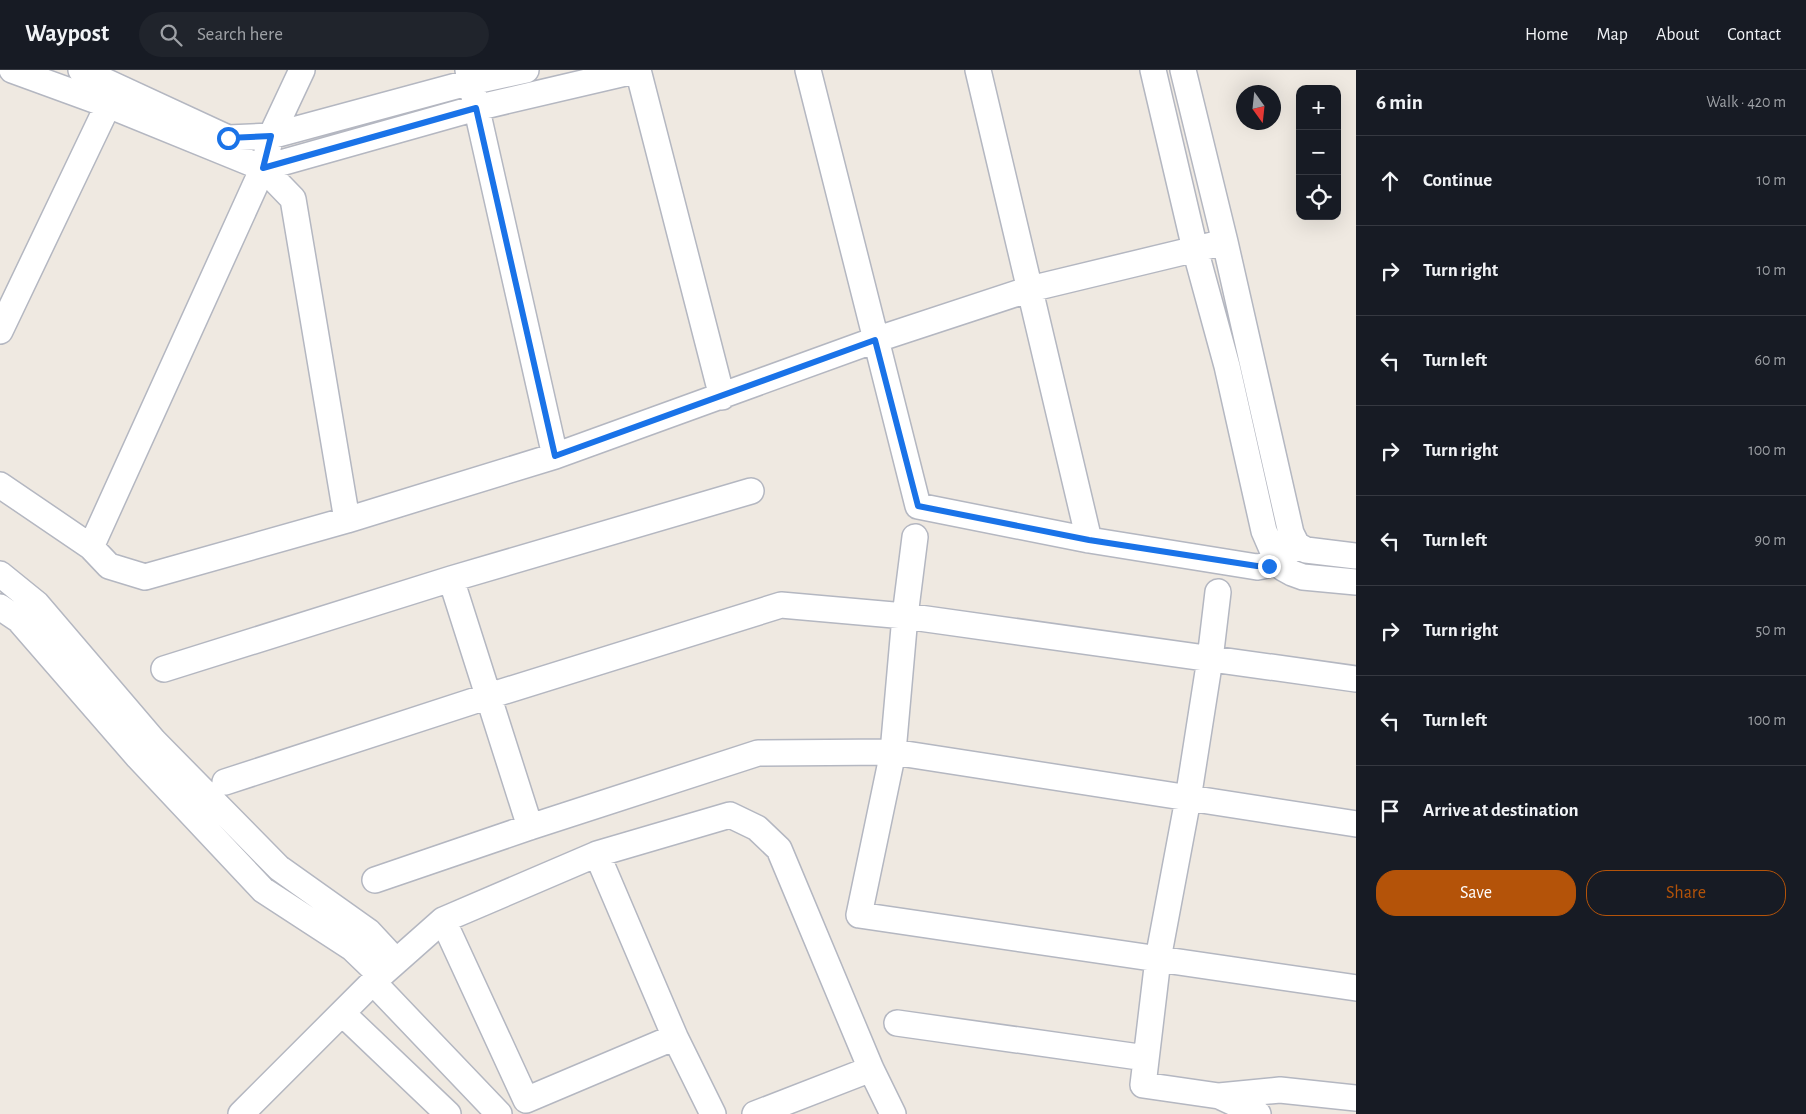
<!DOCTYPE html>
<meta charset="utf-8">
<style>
:root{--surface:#171b24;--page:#20242c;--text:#f1f3f6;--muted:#9ea1a6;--line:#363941;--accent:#b45309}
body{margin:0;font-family:"Alegreya Sans",sans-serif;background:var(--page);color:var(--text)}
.controls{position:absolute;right:15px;top:15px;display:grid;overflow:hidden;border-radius:10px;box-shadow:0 5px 20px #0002}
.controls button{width:45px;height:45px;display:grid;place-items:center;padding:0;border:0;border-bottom:1px solid var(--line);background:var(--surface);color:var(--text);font:25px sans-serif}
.compass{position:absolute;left:1236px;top:15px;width:45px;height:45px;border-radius:50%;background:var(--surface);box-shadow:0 5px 20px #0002;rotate:165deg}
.stop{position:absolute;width:15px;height:15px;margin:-11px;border:4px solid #1a73e8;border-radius:50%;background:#fff}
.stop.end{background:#1a73e8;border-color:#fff;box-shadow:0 1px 5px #0008}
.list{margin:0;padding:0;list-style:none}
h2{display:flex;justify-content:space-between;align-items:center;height:65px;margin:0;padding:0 20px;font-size:21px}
h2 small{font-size:16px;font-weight:400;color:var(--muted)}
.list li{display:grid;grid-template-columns:32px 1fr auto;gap:15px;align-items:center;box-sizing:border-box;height:90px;padding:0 20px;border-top:1px solid var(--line)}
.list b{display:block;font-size:19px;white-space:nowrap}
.list em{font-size:16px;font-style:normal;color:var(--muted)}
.actions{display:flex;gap:10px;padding:15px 20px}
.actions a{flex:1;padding:11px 0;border:1px solid var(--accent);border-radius:20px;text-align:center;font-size:18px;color:var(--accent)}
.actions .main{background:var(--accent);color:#fff}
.icon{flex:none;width:28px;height:28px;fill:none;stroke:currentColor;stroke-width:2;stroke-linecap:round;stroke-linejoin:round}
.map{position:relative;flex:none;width:1356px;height:1044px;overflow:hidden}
header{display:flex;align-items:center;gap:30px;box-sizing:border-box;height:70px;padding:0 25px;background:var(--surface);border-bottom:1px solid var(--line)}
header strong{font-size:24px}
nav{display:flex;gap:28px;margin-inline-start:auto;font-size:18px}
.search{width:350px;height:45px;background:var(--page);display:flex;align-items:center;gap:12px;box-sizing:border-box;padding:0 18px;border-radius:28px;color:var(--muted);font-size:19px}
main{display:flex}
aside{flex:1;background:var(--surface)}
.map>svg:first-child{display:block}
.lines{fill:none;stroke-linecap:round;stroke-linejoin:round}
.street-casing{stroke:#b4b7c1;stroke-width:28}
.street{stroke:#fff;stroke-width:25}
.route{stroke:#1a73e8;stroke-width:6}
</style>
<header>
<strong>Waypost</strong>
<div class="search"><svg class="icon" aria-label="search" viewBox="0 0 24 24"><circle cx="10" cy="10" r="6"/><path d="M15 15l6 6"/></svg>Search here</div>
<nav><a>Home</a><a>Map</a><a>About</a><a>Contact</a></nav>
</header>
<main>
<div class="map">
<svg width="1356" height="1044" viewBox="0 0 1356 1044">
<rect width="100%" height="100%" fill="#efe9e1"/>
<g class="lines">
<g class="street-casing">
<path id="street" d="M12 0 108 35 263 98 293 129 347 450
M81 0 228 68 271 66 471 12 526 0
M468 0 555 386
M638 0 722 327
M808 0 918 436 1089 470 1257 497C1274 495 1284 486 1297 475
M978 0 1089 470
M1153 0 1195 179 1227 296 1264 461 1277 491 1283 498 1292 503 1303 507 1356 512
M1183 0 1225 172 1291 463 1297 475 1306 480 1356 486
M263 98 476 38 638 0
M0 261 108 35 112 21
M0 415 91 477 109 496 145 507 347 450 555 386 875 270 1030 219 1225 172
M915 467 905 546 893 682 859 845 1356 918
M91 477 263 98 271 66 302 0
M0 504 37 534 154 671 279 798 369 862 396 891
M451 509 530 757
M1218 522 1210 589 1188 729 1158 889 1143 1015 1219 1026 1280 1020 1356 1028
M0 537 19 550 138 687 263 820 352 878 380 905
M164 599 451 509 751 421
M225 712 489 626 781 535 905 546 1356 609
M597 784 675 967
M375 810 530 757 758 683 893 682 1356 754
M443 850 526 1030 675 967 713 1044
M373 912 499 1044
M342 943 448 1044
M897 953 1146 988
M1219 1026 1258 1044
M241 1044 373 912 443 850 597 784 730 745 757 758 779 779 871 999 893 1044
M755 1044 871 999"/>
</g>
<use href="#street" class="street"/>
</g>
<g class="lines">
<path class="route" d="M228 68 271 66 263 98 476 38 555 386 875 270 918 436 1089 470 1257 496H1269"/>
</g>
</svg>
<div class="controls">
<button>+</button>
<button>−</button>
<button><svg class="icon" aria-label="locate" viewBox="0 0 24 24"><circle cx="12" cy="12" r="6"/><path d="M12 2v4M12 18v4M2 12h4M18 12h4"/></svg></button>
</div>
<svg class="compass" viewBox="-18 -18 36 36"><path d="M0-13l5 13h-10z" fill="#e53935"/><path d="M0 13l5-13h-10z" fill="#9ea1a6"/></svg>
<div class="stop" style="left:228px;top:68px"></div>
<div class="stop end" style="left:1269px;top:496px"></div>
</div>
<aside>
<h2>6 min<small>Walk · 420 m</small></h2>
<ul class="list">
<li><svg class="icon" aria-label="ahead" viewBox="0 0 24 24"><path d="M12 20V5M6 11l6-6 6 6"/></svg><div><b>Continue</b></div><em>10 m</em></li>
<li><svg class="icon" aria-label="right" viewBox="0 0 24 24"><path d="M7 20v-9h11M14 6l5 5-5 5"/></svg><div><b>Turn right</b></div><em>10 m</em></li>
<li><svg class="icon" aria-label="left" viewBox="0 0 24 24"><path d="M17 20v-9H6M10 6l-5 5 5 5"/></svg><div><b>Turn left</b></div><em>60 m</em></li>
<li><svg class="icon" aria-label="right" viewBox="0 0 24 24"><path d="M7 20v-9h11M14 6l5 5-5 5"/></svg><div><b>Turn right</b></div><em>100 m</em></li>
<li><svg class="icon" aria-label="left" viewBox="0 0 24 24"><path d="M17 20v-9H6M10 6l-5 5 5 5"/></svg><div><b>Turn left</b></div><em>90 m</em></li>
<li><svg class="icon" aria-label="right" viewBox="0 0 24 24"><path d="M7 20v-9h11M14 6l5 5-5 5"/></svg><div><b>Turn right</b></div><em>50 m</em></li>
<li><svg class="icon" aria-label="left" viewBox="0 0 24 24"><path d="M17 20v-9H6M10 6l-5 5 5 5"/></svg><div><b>Turn left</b></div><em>100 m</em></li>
<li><svg class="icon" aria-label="arrive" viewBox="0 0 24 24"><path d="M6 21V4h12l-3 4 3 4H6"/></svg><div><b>Arrive at destination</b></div></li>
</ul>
<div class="actions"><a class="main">Save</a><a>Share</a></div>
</aside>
</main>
